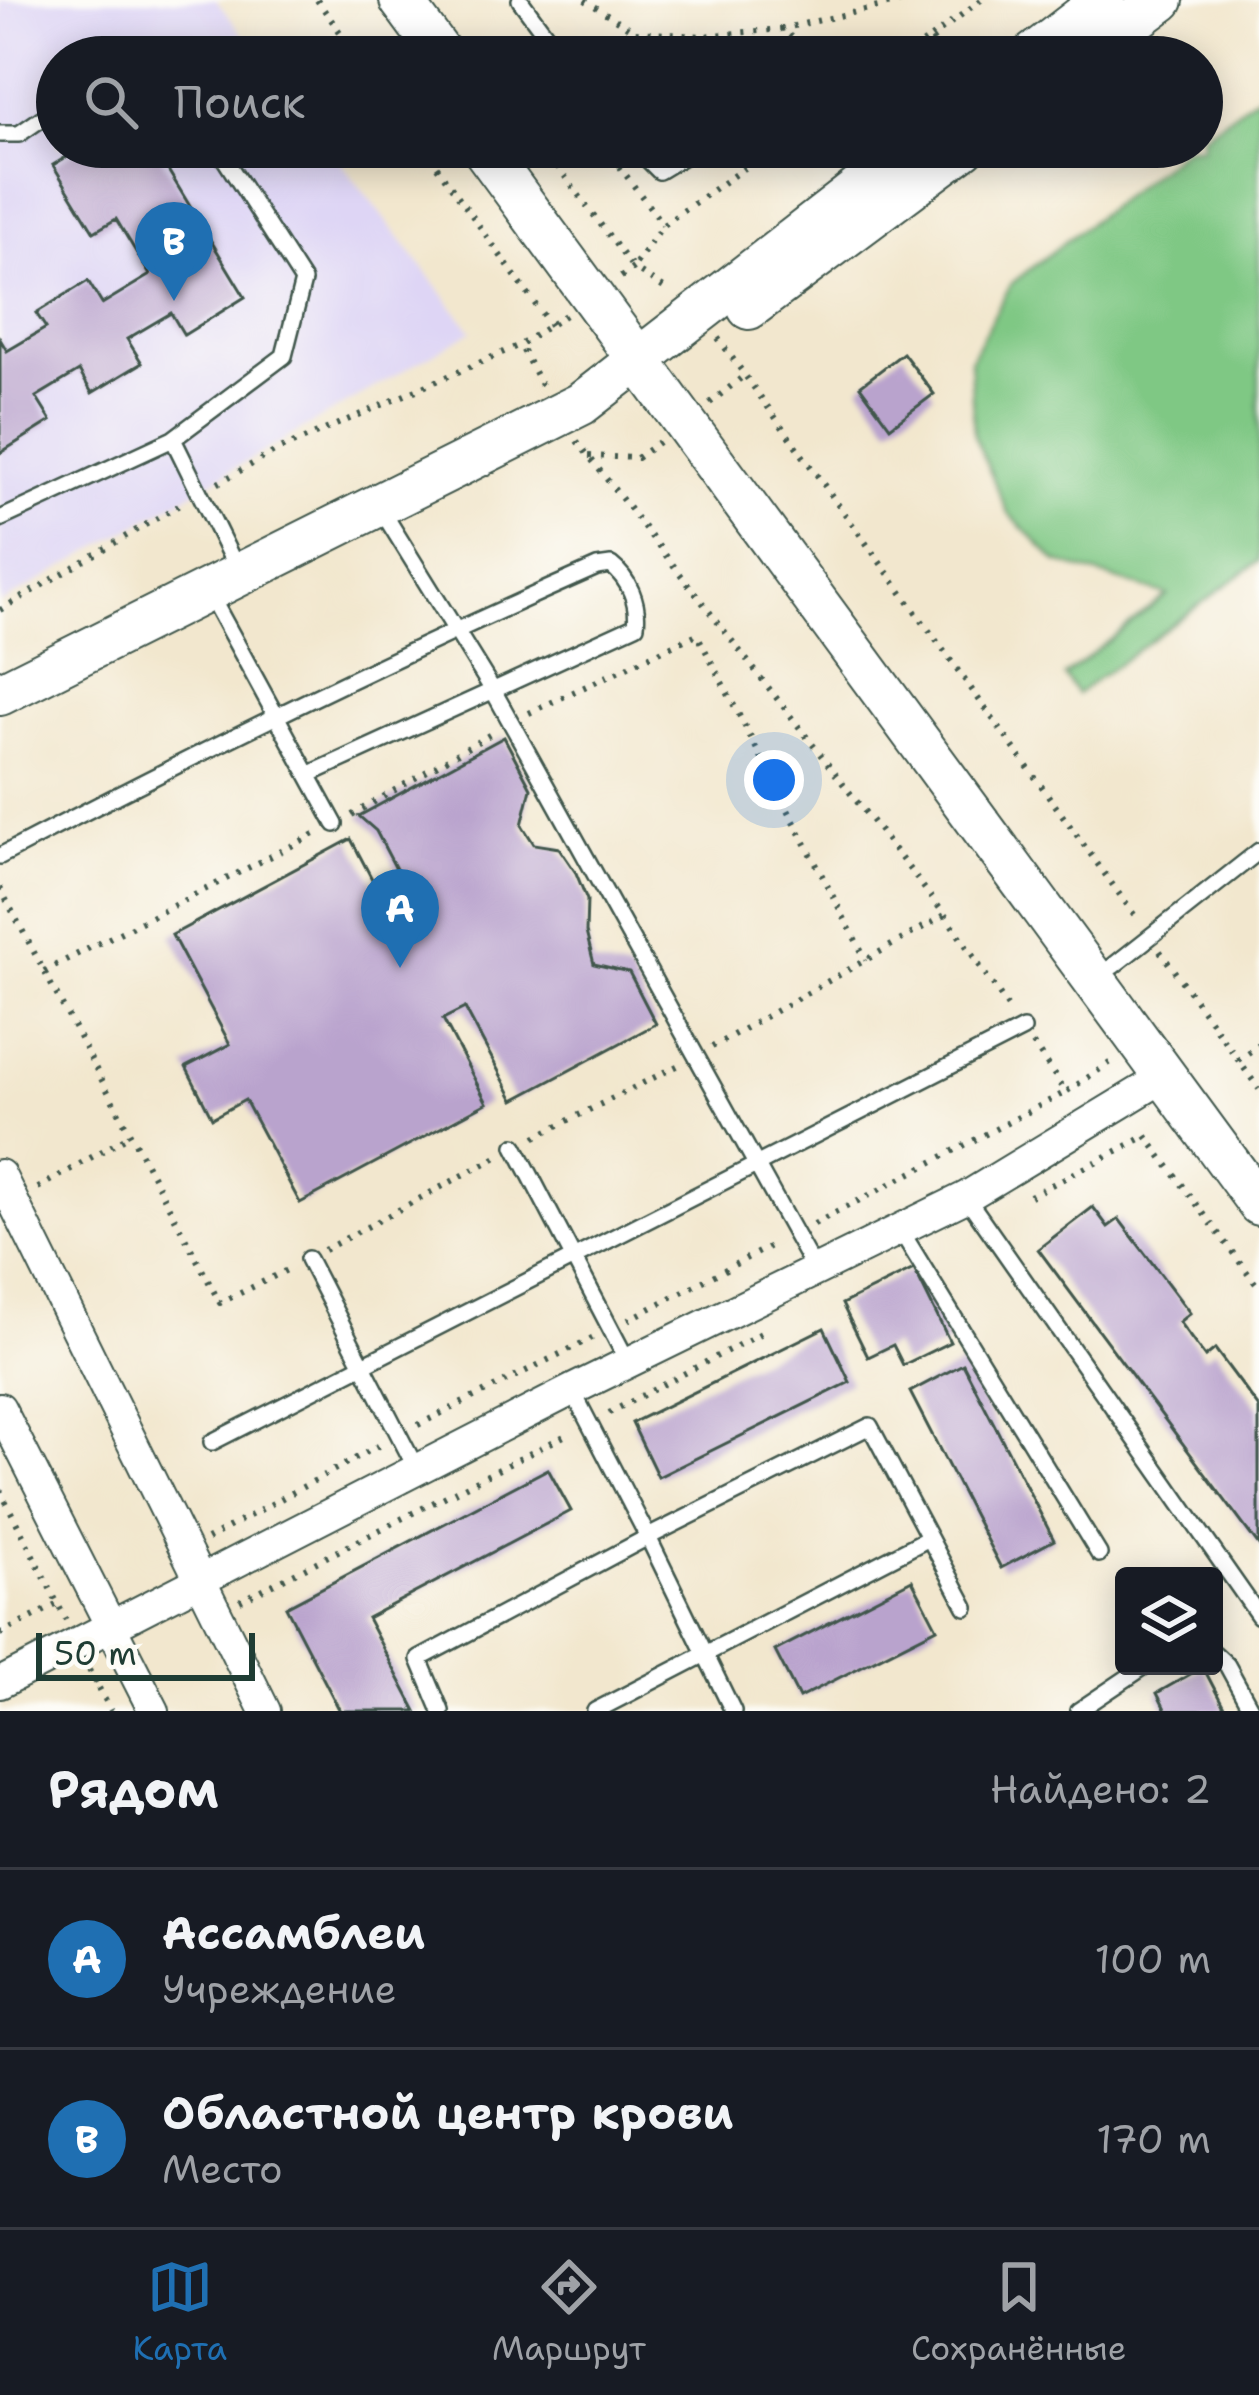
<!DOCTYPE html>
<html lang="ru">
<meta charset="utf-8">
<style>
:root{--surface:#171b24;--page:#20242c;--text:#f1f3f6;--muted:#9ea1a6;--line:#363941;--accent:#1f6fb2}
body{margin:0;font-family:"Shantell Sans",sans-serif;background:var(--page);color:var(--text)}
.controls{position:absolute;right:36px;bottom:36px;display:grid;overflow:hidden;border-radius:12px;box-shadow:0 6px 30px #0003}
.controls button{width:108px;height:108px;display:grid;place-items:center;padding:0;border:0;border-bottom:3px solid var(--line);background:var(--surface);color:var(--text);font:60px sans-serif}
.scale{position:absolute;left:36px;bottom:30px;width:219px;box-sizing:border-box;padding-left:12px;border:6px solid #1f3d34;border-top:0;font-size:33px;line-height:42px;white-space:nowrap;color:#1f3d34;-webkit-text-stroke:9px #fdfcf7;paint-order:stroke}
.you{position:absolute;left:774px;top:780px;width:42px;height:42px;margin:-30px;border:9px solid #fff;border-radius:50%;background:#1a73e8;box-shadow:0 0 0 18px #1a73e833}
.badge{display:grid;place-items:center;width:78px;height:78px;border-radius:50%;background:var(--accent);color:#fff;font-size:39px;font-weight:700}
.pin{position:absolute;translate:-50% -99px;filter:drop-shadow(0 3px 6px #0008)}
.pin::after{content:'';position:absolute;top:63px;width:42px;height:36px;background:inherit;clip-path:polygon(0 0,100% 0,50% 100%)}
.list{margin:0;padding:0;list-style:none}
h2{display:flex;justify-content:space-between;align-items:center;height:156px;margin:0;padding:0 48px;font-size:51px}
h2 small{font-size:39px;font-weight:400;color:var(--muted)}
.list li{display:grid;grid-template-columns:78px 1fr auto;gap:36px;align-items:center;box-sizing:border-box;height:180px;padding:0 48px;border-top:3px solid var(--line)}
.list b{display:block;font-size:45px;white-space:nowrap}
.list p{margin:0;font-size:39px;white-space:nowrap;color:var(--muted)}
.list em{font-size:39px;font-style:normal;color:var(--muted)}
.icon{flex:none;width:66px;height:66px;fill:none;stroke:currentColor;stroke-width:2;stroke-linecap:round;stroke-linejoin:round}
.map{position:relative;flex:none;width:1259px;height:1711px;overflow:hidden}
.search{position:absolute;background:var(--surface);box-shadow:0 6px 30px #0003;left:36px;right:36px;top:36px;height:132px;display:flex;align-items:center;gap:30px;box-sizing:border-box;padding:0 42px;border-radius:66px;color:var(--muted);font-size:45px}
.sheet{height:516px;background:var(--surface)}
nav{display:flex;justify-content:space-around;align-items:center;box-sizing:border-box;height:168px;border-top:3px solid var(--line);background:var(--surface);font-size:33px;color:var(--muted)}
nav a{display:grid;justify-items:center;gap:6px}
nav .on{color:var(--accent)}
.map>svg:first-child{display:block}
.built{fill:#ded5f5}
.green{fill:#7fc884;stroke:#4f825c;stroke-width:3}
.building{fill:#b9a3cd}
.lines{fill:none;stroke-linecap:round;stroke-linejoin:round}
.lane-casing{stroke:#3f564b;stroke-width:20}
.street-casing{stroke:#3f564b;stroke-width:34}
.secondary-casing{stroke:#3f564b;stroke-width:46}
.path{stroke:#3f564b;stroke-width:6;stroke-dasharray:3 9;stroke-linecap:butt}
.lane{stroke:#fff;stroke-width:15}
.street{stroke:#fff;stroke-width:30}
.secondary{stroke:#fff;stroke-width:42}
</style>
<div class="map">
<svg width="1259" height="1711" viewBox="0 0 1259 1711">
<rect width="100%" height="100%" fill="#fdfcf7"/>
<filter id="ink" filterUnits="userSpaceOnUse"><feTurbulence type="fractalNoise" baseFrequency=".00833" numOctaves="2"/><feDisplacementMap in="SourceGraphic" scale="24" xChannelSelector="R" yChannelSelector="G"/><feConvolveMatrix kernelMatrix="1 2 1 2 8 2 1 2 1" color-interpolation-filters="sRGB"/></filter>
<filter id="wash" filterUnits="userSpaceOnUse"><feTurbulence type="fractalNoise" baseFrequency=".004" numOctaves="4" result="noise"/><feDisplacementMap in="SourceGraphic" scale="48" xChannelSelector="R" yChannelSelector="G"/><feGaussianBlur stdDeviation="2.7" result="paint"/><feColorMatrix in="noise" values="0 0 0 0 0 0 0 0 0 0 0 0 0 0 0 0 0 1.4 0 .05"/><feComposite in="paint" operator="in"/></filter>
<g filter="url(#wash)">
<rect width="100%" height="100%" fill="#f2e7ce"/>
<path class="built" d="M0 0H216L260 57H57V147H329L472 331 0 604Z"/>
<path class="green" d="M1259 94V561L1077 694 1064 676 1167 595 1057 562 1008 513 974 435 970 360 1011 284 1186 147H1202V136Z"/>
<g id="blocks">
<path class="building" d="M83 147H154L245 297 184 335 171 313 127 339 142 363 92 393 79 371 36 397 51 421 0 453V339L7 351 46 328 36 313 88 281 102 304 150 275 116 219 94 232 53 165Z
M903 353 934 394 890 427 860 386Z
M504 737 531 788 522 825 534 844 559 848 576 873 587 900 586 932 594 964 629 972 656 1024 514 1100 465 1008 443 1019 487 1103 300 1203 245 1100 212 1118 186 1067 230 1044 172 935 351 839 393 919 416 907 376 831 359 816Z
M1093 1207 1108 1227 1119 1219 1190 1313 1179 1322 1205 1357 1215 1349 1259 1408V1546L1038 1249Z
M914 1269 950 1342 903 1365 893 1345 868 1357 842 1304Z
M824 1328 850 1382 658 1477 632 1423Z
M963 1364 1054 1540 1001 1568 910 1392Z
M548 1469 571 1511 367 1618 416 1711H340L286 1607Z
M912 1580 937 1628 799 1698 775 1651Z
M1203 1667 1226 1711H1166L1157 1693Z"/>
</g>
</g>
<g filter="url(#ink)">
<use href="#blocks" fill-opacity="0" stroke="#3f564b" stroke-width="3"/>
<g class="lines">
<g class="lane-casing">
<path id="lane" d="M520 0 562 57
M0 134H19L57 108
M635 147 659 171 699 147
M173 439 238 571
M379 506 494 692 816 1272
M0 519 173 439 284 356 303 281 217 147
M210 595 335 824
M0 856C197 753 394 656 597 567L611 565C629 579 639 603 636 625L310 774
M1113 966 1259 851
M515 1146 629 1364
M966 1197 1259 1616
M901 1231 1099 1554
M308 1259 417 1470
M572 1390 648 1537 870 1426 966 1607
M212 1442 1023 1029
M1214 1653 1227 1665 1252 1711
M441 1711 419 1659 648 1537 733 1711
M595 1711 929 1538
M1078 1711 1145 1666"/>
</g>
<g class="street-casing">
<path id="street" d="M0 1175 265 1711
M0 1408 154 1711
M0 1683 572 1390 966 1197 1164 1077"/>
</g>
<g class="secondary-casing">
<path id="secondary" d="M401 0 443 57
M1030 57 1104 0
M1085 57 1162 0
M482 147 1259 1204
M749 308 965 147
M0 694 581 404 912 147"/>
</g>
<path class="path" d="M317 0 358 57
M585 0 635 32 702 36 781 29 816 57
M781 29 909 0
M931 38 981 0
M903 57 931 38 945 57
M423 147 550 325
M543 147 633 268 663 225 774 147
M605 147 663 225
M621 277 633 268 670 292
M718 338 1138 920
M541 385 520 345 567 314
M710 403 745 375
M577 441 945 915 1012 1013
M589 456 637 458 659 442
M218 483 276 451 520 345
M0 610 181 504
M529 713 697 634 866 960
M352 815 496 731
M0 888 220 1303 291 1268
M1160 951 1259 1089
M44 971 319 832
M1033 1044 1066 1092 1111 1062
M712 1047 945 915
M1238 1060 1259 1045
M1146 1136 1259 1288
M535 1137 679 1065
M38 1188 130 1135
M1030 1196 1146 1136
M814 1224 1066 1092
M324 1250 497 1157
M628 1320 776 1243
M609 1413 767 1330
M418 1425 594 1337
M0 1490 66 1620
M207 1539 380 1445
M240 1601 570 1433
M0 1634 58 1604
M89 1670 99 1688
M99 1688 111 1711"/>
<use href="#lane" class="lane"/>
<use href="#street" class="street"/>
<use href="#secondary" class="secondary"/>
</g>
</g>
</svg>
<div class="controls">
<button><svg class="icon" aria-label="layers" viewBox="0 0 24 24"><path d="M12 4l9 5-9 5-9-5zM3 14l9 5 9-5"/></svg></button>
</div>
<div class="scale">50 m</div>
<div class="you"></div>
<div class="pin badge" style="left:400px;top:968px">A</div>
<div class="pin badge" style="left:174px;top:301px">B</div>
<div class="search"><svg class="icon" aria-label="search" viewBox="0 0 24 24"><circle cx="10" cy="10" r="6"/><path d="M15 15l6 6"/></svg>Поиск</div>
</div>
<section class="sheet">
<h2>Рядом<small>Найдено: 2</small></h2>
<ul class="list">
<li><span class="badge">A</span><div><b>Ассамблеи</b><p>Учреждение</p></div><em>100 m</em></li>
<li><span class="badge">B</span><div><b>Областной центр крови</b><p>Место</p></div><em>170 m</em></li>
</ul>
</section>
<nav>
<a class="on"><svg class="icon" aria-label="map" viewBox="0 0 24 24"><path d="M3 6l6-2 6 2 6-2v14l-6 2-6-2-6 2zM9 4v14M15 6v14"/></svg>Карта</a>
<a><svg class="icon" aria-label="directions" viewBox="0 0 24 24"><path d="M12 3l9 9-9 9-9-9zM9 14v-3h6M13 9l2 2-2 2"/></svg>Маршрут</a>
<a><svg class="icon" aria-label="saved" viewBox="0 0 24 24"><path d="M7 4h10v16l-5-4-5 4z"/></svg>Сохранённые</a>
</nav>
